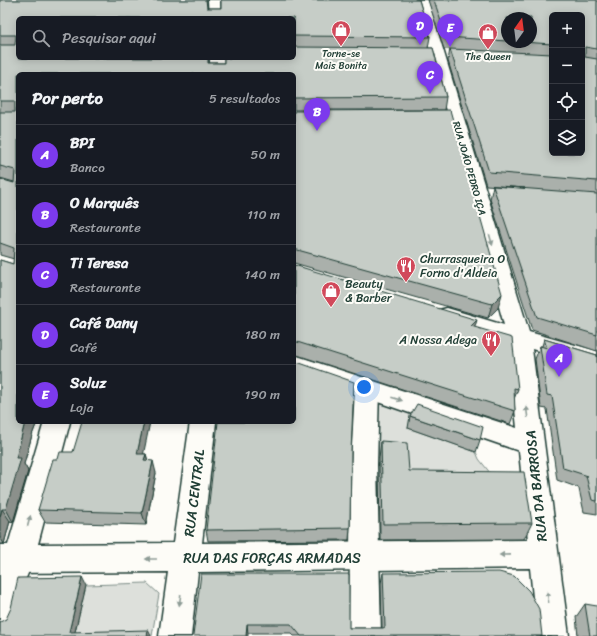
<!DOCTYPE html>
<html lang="pt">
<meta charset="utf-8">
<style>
:root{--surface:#171b24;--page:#242831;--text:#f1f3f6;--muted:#9ea1a6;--line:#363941;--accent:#7c3aed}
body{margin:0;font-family:Sriracha,sans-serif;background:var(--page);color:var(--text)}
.controls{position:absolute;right:12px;top:12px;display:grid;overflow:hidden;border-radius:6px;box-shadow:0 2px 10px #0003}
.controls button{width:36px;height:36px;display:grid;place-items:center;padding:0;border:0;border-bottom:1px solid var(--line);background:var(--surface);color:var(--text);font:20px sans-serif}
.compass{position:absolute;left:501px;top:12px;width:36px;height:36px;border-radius:50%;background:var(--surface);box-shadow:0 2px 10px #0003;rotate:14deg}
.you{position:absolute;left:364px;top:387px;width:14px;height:14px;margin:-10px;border:3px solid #fff;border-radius:50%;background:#1a73e8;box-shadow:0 0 0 6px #1a73e833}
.badge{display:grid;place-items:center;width:26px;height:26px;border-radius:50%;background:var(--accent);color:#fff;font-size:13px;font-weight:700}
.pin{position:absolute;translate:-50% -33px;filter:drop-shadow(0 1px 2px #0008)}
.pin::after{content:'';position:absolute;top:21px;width:14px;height:12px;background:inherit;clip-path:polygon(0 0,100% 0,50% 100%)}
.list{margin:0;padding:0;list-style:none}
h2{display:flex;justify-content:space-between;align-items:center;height:52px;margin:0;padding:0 16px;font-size:17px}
h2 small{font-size:13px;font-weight:400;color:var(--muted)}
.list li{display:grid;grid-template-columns:26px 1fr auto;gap:12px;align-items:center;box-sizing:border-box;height:60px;padding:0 16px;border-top:1px solid var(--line)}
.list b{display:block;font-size:15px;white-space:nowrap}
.list p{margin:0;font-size:13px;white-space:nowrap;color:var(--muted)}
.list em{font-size:13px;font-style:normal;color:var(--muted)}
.icon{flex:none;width:22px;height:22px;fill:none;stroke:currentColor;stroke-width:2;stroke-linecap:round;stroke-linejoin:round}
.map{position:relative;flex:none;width:597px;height:636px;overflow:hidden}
.search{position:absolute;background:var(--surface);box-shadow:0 2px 10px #0003;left:16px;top:16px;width:280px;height:44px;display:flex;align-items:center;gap:10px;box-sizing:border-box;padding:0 14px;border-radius:6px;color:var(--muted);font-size:15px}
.panel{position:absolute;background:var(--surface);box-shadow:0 2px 10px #0003;left:16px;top:72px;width:280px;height:352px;border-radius:6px}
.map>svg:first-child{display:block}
.green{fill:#dde0db;stroke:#7e8e88}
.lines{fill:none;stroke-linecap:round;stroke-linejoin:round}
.pedestrian-casing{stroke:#1f3d34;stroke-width:3}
.minor-casing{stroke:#1f3d34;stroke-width:3}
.pedestrian{fill:#fdfcf7;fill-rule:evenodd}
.minor{fill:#fdfcf7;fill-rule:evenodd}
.wall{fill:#aab0ab;stroke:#1f3d34;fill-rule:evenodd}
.shaded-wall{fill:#8b908b;stroke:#1f3d34}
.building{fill:#c6cdc7;stroke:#1f3d34}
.oneway{fill:#8e9c96}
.labels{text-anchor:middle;stroke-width:4;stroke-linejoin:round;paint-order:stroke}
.far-poi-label{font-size:10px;fill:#1f3d34;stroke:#fdfcf7}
.far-street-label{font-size:10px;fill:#1f3d34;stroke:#fdfcf7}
.poi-label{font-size:12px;fill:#1f3d34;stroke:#fdfcf7;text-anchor:start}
.near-street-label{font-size:14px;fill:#1f3d34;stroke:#fdfcf7}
</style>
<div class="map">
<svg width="597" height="636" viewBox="0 0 597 636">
<rect width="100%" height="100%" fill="#fdfcf7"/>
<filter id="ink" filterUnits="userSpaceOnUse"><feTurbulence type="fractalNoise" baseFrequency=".025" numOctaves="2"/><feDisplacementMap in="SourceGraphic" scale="8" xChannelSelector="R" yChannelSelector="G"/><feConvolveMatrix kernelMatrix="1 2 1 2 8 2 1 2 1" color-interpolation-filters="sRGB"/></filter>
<g filter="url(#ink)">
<path class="green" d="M375 398 416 412 408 428 476 452 479 459 499 484 405 487 403 460 374 457Z
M147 583 159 594 152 636H74L86 585Z"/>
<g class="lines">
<g class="pedestrian-casing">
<path id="pedestrian" d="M367 379 376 382 379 389 377 465 381 636H349L351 465 355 389 358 382Z
M19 545 29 549 34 559 21 590 16 615 11 626 0 631V568L9 549Z"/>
</g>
<g class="minor-casing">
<path id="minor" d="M208 0H220L221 18H209Z
M416 0H428L529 332 597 351V369L532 349 569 636H537L530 568 198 572 191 636H159L168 572 0 573V545H8L44 422H70L38 544 173 543 190 422H216L202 543 528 540 519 451 294 373V355L517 428 508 342 439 322 436 316 439 310 447 308 504 325Z
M210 58H224V74H210Z"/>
</g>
<use href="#pedestrian" class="pedestrian"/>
<use href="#minor" class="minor"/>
</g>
<path class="wall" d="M0 0H207V8H221V0H419L430 37 428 48H433L446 97 444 110H294V74H18V422H37L32 435 24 464 28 471 13 522 10 521 4 544H0V260L13 264 14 259 0 255V179L14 183V182L0 178ZM18 18H294V58H224V63H209V58H18Z
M428 0H597V351L532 330 490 199 493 186 525 188 486 185 448 61 450 49H444ZM552 15 582 153H552ZM507 18 531 42H507Z
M294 111 498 308 488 318 294 263Z
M294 265 475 327 518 389 514 399 515 411 510 424 294 354Z
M544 339 597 355V514L584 512 579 489V488L557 480 547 409 541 408 535 359 540 346H542Z
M410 416 480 440 476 452 408 428Z
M381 441 409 471 532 523 524 539 380 540 379 458Z
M73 452 146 454 148 461 156 473 146 525 45 522 38 510 58 459Z
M351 452 350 528 349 540 208 541 206 530Z
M383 573 542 636H294L291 633H248L201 574 349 628H382L381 583Z
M585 604 597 636H578L576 617Z"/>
<path class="shaded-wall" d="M502 294 498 308 488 318 492 304Z
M477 320 473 333 471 326Z
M25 422H37L32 435 24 464 28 471 13 522 6 509 16 458Z
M144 422H150L141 466 137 454Z
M146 454 149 466 144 460Z
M153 461 156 473 146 525 142 513Z
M2 509 10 521 4 544 0 537V517Z
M82 577 86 585 74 636 69 632Z
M247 624 248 633V636H246Z
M148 630 151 636H147Z"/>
<path class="building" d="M0 0H206L207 8H221V0H419L430 37 294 36V18H18V58H208V63H224V58H294V47L433 48 446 97 294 98V74H18V422H25L16 458H21L6 509H2L0 517V260L13 264 14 248 0 243V179L14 183 15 170 0 166V112H15V101H0V45H15L16 35H0Z
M434 0H597V49L585 47V57L597 59V181L489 172 450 49 552 54V153H582V15H552V44L522 42H531V18H507V41L446 37Z
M450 110 502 294 492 304 294 249V111Z
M493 186 597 194V335L537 317Z
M294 265 477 320 471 326 512 338 518 389 514 388 515 411 294 341Z
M544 339 597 355V501L592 500 586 476H588L563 468 552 396 547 395 540 346 547 348Z
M294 361 354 382 351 452 350 528 206 530 218 422H294Z
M417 404 483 427 480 440 410 416Z
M82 422H144L137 454H146L144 460 153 461 142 513 38 510 53 459H58L60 452H73Z
M381 441 407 443 409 471 524 472 532 523 383 524Z
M499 572 514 576 529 591 539 609 542 636H301L291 624H247L246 636H193L201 574H349V628H383L385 627 383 573Z
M82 577 69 632 148 630 147 636H0V622L6 619 11 608 18 578Z
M585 604 597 606V636H590Z"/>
<defs><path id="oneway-solid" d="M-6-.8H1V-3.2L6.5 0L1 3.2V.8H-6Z"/></defs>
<g class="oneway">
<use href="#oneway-solid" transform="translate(491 240) rotate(74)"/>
<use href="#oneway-solid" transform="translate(397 399) rotate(18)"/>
<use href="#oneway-solid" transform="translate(527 412) rotate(-97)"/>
<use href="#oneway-solid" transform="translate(29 521) rotate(-75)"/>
<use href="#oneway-solid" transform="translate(505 555) rotate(179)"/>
<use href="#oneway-solid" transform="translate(151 559) rotate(180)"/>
<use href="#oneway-solid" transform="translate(548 597) rotate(-96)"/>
<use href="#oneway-solid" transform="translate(180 600) rotate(98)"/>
</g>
</g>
<defs>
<g id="shop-pin" transform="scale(1)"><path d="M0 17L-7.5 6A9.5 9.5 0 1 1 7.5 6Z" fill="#d1495b" stroke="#fdfcf7"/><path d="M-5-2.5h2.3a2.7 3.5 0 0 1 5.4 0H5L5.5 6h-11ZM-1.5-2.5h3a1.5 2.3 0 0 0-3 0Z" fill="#fff"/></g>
<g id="restaurant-pin" transform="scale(1)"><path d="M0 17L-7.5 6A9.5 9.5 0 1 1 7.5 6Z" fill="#d1495b" stroke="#fdfcf7"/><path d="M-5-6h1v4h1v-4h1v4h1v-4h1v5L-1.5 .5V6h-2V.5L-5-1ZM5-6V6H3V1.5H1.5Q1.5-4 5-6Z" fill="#fff"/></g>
</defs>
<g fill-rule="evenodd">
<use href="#shop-pin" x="341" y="30"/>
<use href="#shop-pin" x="488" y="33"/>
<use href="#restaurant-pin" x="406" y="266"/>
<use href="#shop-pin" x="331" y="291"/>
<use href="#restaurant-pin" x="491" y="340"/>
</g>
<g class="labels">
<g class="far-poi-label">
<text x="341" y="57">Torne-se<tspan x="341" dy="12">Mais Bonita</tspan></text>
<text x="488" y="60">The Queen</text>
</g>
<g class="far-street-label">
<text transform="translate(470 168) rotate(74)" y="4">RUA JOÃO PEDRO IÇA</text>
</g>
<g class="poi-label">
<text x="420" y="263">Churrasqueira O<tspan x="420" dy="14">Forno d'Aldeia</tspan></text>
<text x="345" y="288">Beauty<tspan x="345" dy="14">&amp; Barber</tspan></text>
<text x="477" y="344" text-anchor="end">A Nossa Adega</text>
</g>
<g class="near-street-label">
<text transform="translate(536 486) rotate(-96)" y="5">RUA DA BARROSA</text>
<text transform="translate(194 493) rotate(-83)" y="5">RUA CENTRAL</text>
<text x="272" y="563">RUA DAS FORÇAS ARMADAS</text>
</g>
</g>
</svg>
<div class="controls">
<button>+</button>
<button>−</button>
<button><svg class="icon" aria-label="locate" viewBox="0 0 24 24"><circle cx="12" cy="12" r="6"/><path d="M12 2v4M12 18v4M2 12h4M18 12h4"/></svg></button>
<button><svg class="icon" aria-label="layers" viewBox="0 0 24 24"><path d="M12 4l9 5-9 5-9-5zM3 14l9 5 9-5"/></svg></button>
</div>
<svg class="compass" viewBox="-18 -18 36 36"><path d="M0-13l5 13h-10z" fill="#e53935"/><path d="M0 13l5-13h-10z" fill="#9ea1a6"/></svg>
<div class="you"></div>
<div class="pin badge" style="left:559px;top:377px">A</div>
<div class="pin badge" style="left:317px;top:131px">B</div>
<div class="pin badge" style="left:430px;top:94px">C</div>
<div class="pin badge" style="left:420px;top:45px">D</div>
<div class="pin badge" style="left:450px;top:47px">E</div>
<div class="search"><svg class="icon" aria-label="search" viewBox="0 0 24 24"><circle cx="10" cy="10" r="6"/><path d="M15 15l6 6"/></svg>Pesquisar aqui</div>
<section class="panel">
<h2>Por perto<small>5 resultados</small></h2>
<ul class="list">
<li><span class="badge">A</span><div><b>BPI</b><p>Banco</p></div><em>50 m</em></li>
<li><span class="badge">B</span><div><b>O Marquês</b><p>Restaurante</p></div><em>110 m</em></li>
<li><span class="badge">C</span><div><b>Ti Teresa</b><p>Restaurante</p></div><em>140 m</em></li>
<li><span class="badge">D</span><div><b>Café Dany</b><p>Café</p></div><em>180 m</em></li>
<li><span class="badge">E</span><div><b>Soluz</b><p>Loja</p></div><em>190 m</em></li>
</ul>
</section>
</div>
